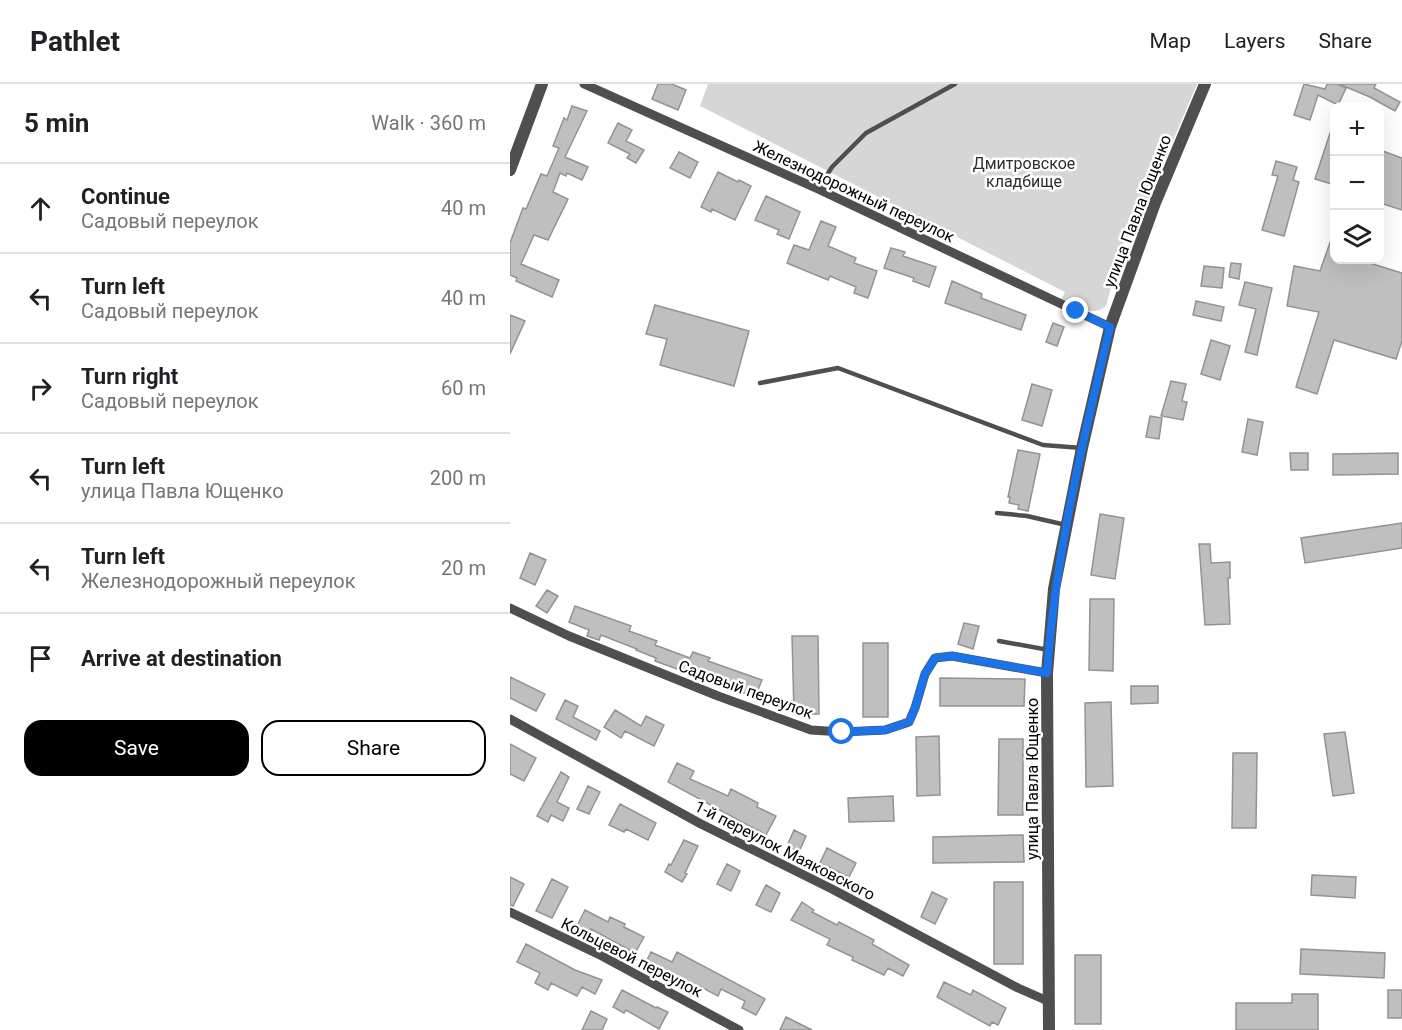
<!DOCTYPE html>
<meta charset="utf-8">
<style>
:root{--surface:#fff;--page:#f2f2f2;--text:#202124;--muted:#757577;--line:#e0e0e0;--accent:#000}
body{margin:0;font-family:Roboto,sans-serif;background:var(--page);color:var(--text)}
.controls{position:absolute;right:18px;top:18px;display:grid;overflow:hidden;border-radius:12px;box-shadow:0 6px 24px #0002}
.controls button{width:54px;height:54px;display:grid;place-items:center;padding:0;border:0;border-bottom:2px solid var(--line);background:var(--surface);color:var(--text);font:30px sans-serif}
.stop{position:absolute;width:18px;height:18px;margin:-14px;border:4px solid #1a73e8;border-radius:50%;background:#fff}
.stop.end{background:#1a73e8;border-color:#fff;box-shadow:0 2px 6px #0008}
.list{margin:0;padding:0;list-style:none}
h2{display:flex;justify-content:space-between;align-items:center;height:78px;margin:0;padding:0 24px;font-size:26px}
h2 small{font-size:20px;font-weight:400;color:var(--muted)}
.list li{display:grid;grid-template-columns:39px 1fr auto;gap:18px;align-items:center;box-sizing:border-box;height:90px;padding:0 24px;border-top:2px solid var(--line)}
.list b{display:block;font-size:22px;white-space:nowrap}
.list p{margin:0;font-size:20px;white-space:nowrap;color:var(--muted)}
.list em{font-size:20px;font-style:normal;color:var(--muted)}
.actions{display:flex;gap:12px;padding:18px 24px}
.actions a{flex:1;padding:14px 0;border:2px solid var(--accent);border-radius:18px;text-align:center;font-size:21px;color:var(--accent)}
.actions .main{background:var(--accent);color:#fff}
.icon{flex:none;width:33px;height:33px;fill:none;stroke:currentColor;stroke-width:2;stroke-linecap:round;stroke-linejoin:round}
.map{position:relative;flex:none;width:892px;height:946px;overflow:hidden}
header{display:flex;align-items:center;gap:36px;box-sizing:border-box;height:84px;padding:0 30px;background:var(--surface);border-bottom:2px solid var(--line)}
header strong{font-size:28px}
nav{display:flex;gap:33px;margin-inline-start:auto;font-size:21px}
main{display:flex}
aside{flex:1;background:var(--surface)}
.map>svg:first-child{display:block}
.green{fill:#d6d6d6}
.building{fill:#bfbfbf;stroke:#939393;stroke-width:1.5}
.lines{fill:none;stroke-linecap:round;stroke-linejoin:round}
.service{stroke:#4f4f4f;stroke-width:4.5}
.minor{stroke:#4f4f4f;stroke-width:9}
.tertiary{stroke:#4f4f4f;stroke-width:12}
.route{stroke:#1a73e8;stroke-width:8}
.labels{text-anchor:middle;stroke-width:5;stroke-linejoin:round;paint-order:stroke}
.park-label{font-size:16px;fill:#2d2d2d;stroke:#fff}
.street-label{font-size:16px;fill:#000;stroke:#fff}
</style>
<header>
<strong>Pathlet</strong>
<nav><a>Map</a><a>Layers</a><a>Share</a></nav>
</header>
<main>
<aside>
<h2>5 min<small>Walk · 360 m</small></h2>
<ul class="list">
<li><svg class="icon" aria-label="ahead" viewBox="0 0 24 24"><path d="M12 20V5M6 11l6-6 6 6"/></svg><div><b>Continue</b><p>Садовый переулок</p></div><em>40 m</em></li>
<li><svg class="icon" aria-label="left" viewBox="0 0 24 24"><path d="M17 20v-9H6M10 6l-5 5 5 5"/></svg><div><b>Turn left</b><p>Садовый переулок</p></div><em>40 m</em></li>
<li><svg class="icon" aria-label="right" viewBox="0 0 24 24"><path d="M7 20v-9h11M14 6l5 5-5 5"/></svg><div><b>Turn right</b><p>Садовый переулок</p></div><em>60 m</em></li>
<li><svg class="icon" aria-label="left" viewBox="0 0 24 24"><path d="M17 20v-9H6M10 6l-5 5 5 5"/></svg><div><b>Turn left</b><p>улица Павла Ющенко</p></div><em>200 m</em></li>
<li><svg class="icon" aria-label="left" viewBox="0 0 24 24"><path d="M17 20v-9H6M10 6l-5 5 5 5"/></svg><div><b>Turn left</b><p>Железнодорожный переулок</p></div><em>20 m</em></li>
<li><svg class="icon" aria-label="arrive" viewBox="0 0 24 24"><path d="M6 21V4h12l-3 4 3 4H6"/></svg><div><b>Arrive at destination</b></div></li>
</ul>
<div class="actions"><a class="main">Save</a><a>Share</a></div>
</aside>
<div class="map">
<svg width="892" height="946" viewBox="0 0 892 946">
<rect width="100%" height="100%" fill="#fff"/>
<path class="green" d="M198 0H687L627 141 612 161 596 222C583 234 565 221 551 216L555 208 190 22Z"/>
<path class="building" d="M148 0H162L176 6 168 26 142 15Z
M794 0 815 5 817 0H827L836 4 828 21 808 11 800 36 784 31Z
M829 0H866L864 4 890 18 885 27 860 13Z
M62 22 77 27 55 73 78 83 72 96 57 89 56 92 50 89 43 108 58 115 38 156 24 151 11 180 49 196 42 213 6 197 7 194 0 191V159L13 124 16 125 31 90 37 92 49 64 43 62 54 34 57 36Z
M108 39 122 46 116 57 134 66 126 79 117 74 120 70 98 59Z
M823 40 825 41V101L805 95Z
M870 66 892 74V126L870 119Z
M169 68 188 78 180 94 160 84Z
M766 77 787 83 783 96 789 98 774 152 752 146 768 92 762 91Z
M208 88 228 98 229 96 241 102 225 136 202 125 201 128 191 123Z
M256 112 290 128 279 155 267 150 269 146 245 136Z
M311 137 326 143 318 162 346 174 344 179 367 187 358 214 344 209 346 203 320 192 318 196 277 179 284 161 299 166Z
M823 150H825V176H850L892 189V257L886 275 824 256 807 310 786 303 809 228 777 222 784 182 810 187Z
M381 164 395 168 393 172 426 183 419 203 403 197 404 194 374 184Z
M721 179 731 180 729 195 719 193Z
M694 182 714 184 712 204 691 202Z
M442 197 472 210 471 214 516 231 511 246 435 219Z
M735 198 762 204 747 271 735 268 746 225 729 221Z
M686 217 714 223 711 237 683 231Z
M145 221 239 247 224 302 150 281 157 255 136 250Z
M0 231 15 237 0 270Z
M543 239 554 243 547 262 536 258Z
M701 256 720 262 710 296 691 290Z
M661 297 676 300 672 317 677 318 673 336 651 332Z
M522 300 542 306 532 342 512 336Z
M640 332 652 334 649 355 636 353Z
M738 335 753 338 747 371 732 368Z
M508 366 530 370 518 427 508 425 509 421 499 419 500 413H498Z
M780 369H798V386H781Z
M888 369V390L823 391V370Z
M590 430 614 434 605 495 581 491Z
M892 439V464L795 479 791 454Z
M689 460H700L701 479 720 478V494H718L720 540 695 541Z
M20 469 36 476 25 501 10 494Z
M37 506 48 512 37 529 26 522Z
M580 515H604L603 587 579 586Z
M65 522 121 542 119 547 147 557 145 561 180 574 183 568 200 574 198 577 252 596 245 613 145 577 146 574 126 566 127 565 91 551 89 556 77 552 79 546 59 538Z
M454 539 469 542 463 565 448 560Z
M282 552H308L309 630H284Z
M353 559H378V633H353Z
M0 593 35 610 26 627 0 614Z
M430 594 515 595 514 622H430Z
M621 602H648V619L621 620Z
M55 616 68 622 63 633 90 647 86 656 46 635Z
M601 618 603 702 576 703 575 619Z
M105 626 131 642 136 632 154 641 144 662 115 647 111 654 94 643Z
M835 648 844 709 823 712 814 650Z
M429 652 430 711 407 712 406 653Z
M489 655H513V731H488Z
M0 660 26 674 14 697 0 690Z
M723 669H747L746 744H722Z
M167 679 184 687 180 695 218 712 221 705 248 719 247 723 266 732 256 751 158 698Z
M51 688 59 693 47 718 59 724 53 737 41 731 38 738 27 732Z
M78 702 90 708 79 730 67 725Z
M383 712 384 737 339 738 338 714Z
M110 720 146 739 138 756 116 745 114 748 99 741Z
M284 746 296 752 289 768 277 762Z
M513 751 514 778 423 779V753Z
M174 756 188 762 175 789 177 790 172 798 155 788 159 780 161 781Z
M317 764 346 779 339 793 310 779Z
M217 780 230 787 221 807 207 800Z
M802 791 846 793 845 814 801 811Z
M0 793 14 800 3 822 0 821Z
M42 795 58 803 42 834 26 827Z
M484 798H513V880H484Z
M256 801 270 809 261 828 246 821Z
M422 808 437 815 425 840 411 833Z
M292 818 304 826 302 828 327 841 329 838 364 856 362 860 399 881 393 892 378 884 374 891 342 876 343 873 317 861 320 855 281 836Z
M75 826 98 838 100 833 115 840 114 843 134 853 125 869 81 845 78 850 66 844Z
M16 860 65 886 92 896 85 910 72 903 67 912 41 899 38 906 25 899 30 889 7 878Z
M791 865 875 869 874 894 790 890Z
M141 868 162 878 167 868 255 915 246 931 232 924 235 917 211 905 208 912 191 903 189 907 134 882Z
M565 871H591V940H565Z
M434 898 461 911 463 906 496 924 488 941 482 938 480 942 427 913Z
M112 906 146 924 147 923 158 928 149 945 116 926 114 929 103 923Z
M878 906H892V934H878Z
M782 910H808V946H726V919H782Z
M81 927 97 935 92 946H72Z
M276 933 302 946H270Z"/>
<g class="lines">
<path class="service" d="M308 105 322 83 356 49 445 0
M250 299 328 284 533 361 572 364
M487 429 517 432 556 441
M489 557 539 566"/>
<path class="minor" d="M74 0 308 105 600 243
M0 524 59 552 208 612 301 646 332 648 375 646 399 638 405 624 415 590 425 574 442 572 537 589
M0 635 191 740 322 805 508 904 540 918
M0 828 92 872 229 946"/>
<path class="tertiary" d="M0 86 32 0
M539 946 537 589 544 505 572 364 600 243 645 119 695 0"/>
</g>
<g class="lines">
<path class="route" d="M332 648 375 646 399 638 405 624 415 590 425 574 442 572 537 589C545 471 573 357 600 243L566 227"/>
</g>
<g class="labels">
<g class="park-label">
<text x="514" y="85">Дмитровское<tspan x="514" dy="18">кладбище</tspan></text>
</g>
<g class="street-label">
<text transform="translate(344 107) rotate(25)" y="6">Железнодорожный переулок</text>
<text transform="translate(627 127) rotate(-69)" y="6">улица Павла Ющенко</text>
<text transform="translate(236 605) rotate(20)" y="6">Садовый переулок</text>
<text transform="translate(522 695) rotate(-90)" y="6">улица Павла Ющенко</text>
<text transform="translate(275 766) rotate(27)" y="6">1-й переулок Маяковского</text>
<text transform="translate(122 873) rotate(27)" y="6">Кольцевой переулок</text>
</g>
</g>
</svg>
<div class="controls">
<button>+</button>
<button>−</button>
<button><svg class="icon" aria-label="layers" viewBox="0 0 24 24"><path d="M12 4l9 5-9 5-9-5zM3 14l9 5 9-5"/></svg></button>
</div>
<div class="stop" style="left:332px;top:648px"></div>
<div class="stop end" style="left:566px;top:227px"></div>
</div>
</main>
